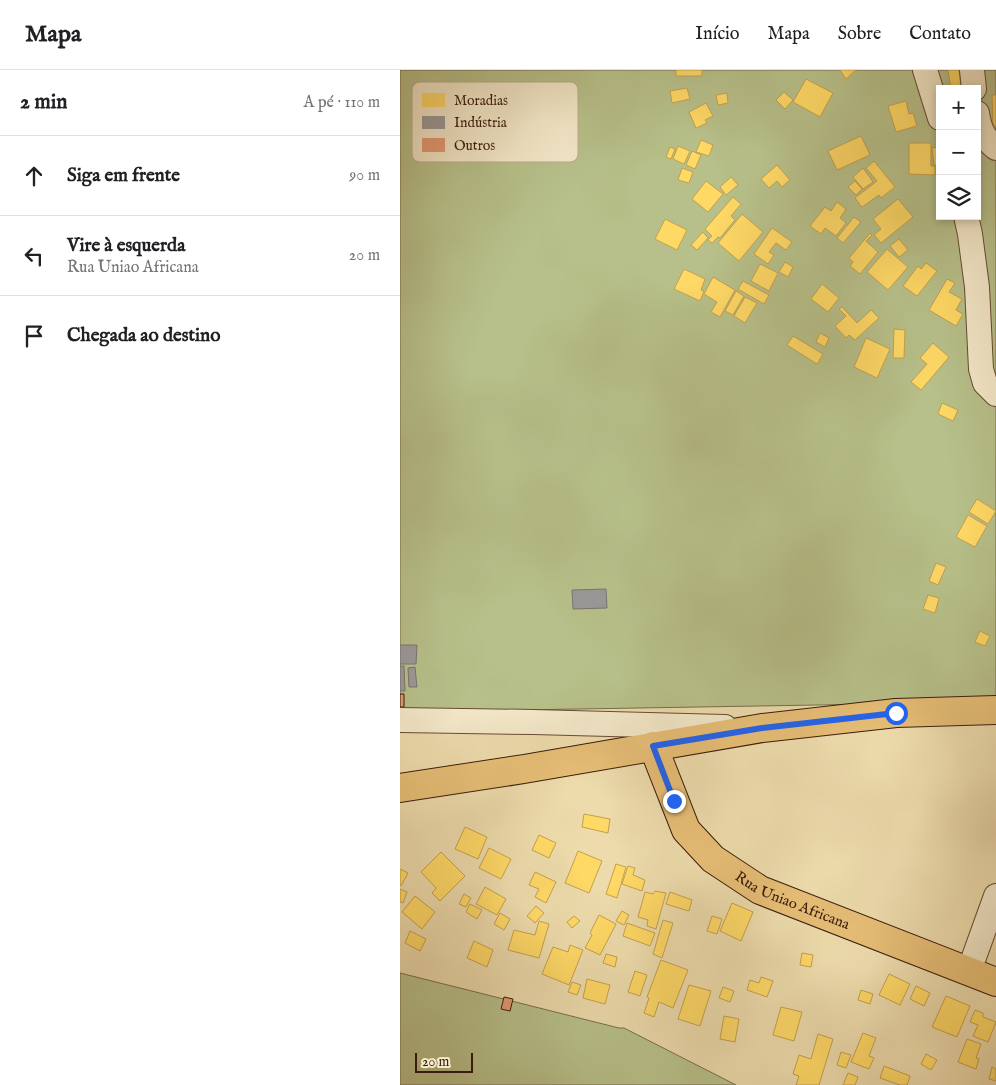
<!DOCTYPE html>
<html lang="pt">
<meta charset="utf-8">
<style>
:root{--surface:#fff;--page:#f6f6f6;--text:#202124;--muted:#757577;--line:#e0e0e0}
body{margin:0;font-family:"IM FELL English",serif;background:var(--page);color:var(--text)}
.controls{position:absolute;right:15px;top:15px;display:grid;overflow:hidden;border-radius:0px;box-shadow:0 2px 8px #0003}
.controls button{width:45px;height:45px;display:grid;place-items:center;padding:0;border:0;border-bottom:1px solid var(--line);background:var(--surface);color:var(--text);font:25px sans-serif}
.scale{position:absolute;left:15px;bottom:12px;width:58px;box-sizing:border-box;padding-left:5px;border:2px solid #3a1c0c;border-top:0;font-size:14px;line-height:18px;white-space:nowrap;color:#3a1c0c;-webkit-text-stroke:4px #f3e8c9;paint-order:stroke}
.stop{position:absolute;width:15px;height:15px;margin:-11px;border:4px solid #2563eb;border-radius:50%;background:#fff}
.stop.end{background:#2563eb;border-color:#fff;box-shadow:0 1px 5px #0008}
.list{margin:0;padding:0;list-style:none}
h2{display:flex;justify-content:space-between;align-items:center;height:65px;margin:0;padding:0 20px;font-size:21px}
h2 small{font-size:16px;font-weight:400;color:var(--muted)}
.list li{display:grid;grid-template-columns:32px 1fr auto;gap:15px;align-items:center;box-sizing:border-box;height:80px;padding:0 20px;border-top:1px solid var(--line)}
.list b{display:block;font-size:19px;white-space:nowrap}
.list p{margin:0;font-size:16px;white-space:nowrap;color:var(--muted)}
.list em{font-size:16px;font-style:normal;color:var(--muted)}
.icon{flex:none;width:28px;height:28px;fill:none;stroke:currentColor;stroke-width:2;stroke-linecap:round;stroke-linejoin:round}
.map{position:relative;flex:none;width:596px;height:1015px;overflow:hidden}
header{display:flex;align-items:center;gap:30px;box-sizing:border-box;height:70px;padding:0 25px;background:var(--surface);border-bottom:1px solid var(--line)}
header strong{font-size:24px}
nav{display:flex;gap:28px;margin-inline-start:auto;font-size:18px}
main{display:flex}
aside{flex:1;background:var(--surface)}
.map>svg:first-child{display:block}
.green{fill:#b7c08a;stroke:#786e4b;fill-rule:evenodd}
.homes{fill:#ffd966;stroke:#c4a04b}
.industry{fill:#999;stroke:#7c746f}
.building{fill:#e49a74;stroke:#3a1c0c}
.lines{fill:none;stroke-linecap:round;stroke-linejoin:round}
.minor-casing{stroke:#674c34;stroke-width:26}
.major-casing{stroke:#3a1c0c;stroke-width:30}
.minor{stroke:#f3e8c9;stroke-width:24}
.major{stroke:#e6be76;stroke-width:28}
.route{stroke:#2563eb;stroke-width:6}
.labels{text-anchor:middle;stroke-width:5;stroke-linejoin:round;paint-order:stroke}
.street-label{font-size:15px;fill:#3a1c0c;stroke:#f3e8c9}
.key{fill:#f3e8c9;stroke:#bcab90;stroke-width:1}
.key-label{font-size:14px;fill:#3a1c0c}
</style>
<header>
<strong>Mapa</strong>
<nav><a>Início</a><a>Mapa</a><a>Sobre</a><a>Contato</a></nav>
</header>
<main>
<aside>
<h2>2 min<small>A pé · 110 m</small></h2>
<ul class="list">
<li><svg class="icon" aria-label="ahead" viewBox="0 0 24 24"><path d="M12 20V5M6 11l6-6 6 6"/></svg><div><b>Siga em frente</b></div><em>90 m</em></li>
<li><svg class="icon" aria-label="left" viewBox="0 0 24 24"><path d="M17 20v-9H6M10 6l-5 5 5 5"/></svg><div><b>Vire à esquerda</b><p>Rua Uniao Africana</p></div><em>20 m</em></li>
<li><svg class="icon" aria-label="arrive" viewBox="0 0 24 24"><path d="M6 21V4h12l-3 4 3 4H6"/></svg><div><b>Chegada ao destino</b></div></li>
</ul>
</aside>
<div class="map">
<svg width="596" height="1015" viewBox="0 0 596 1015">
<rect width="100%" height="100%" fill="#eddbac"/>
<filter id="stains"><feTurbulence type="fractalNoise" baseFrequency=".004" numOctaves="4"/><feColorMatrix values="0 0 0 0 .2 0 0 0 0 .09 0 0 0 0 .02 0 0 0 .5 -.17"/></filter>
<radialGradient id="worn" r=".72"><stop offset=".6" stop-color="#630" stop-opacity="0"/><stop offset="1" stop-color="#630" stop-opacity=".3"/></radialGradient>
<path class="green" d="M0 0H596V632L0 642ZM540 19H577V146H540Z
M0 903 219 958H224L336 1015H0Z"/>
<path class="homes" d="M276 0H302V6H276Z
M440 0H456L446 9Z
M548 0H559L561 18 551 19Z
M406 9 433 23 420 47 393 32Z
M287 18 290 29 272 33 270 21Z
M384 22 393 30 385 39 376 30Z
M327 23 328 33 318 35 316 25Z
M592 25H596V56H593Z
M506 31 509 44 513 43 517 56 496 62 488 36Z
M306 33 313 46 305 50 307 53 296 58 289 42Z
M461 66 470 85 437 100 428 81Z
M301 70 313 75 309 86 296 82Z
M509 73H531V96H535V105L509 104Z
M278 76 290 81 284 94 273 89Z
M270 77 275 79 271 89 266 87Z
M540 77V100L537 101V95H534L532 78Z
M292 81 301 85 295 99 286 95Z
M474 91 495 117 481 128 479 125 462 137 455 128 477 111 466 98Z
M377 95 390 110 382 117 377 111 369 118 361 109Z
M282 98 293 102 289 113 278 110Z
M463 98 473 112 463 119 453 107Z
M331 107 338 115 326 125 320 117Z
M306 111 323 124 308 142 292 129Z
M455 111 462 119 456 125 448 117Z
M333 127 341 134 331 146 335 150 320 168 318 167 312 173 308 170 312 166 305 159Z
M498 129 513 147 481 173 474 165 481 159 473 149Z
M437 132 446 139 440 148 446 153 436 166 425 158 421 164 410 156 425 137 431 141Z
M342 144 363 162 339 191 318 173Z
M454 147 461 152 443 173 437 168Z
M265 149 287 160 277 180 255 169Z
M372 158 392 172 386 180 376 173 369 182 374 185 368 194 354 184Z
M303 162 308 168 297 180 291 175Z
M470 163 472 165 466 171 478 182 460 204 450 196 453 192 449 188Z
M499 169 508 180 499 187 490 176Z
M487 179 508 197 488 220 467 202Z
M385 192 393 197 388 207 379 202Z
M526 193 537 201 517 226 503 216 518 196 521 199Z
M360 194 378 203 369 221 351 211Z
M284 199 305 209 301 220 304 221 300 231 274 219Z
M313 207 335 220 320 247 311 242 317 232 304 224Z
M547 209 555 213 549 222 562 229 556 240 563 244 556 256 529 240Z
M343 211 369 225 364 234 338 219Z
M422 214 439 228 428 242 411 229Z
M336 221 344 226 333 245 325 241Z
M345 227 357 233 345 253 334 246Z
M442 237 457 253 471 240 479 248 455 270 449 265 446 268 435 256 446 246 439 239Z
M494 259 505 260 504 288H493Z
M420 263 429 268 425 277 416 272Z
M393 266 423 284 417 294 387 275Z
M466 268 490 279 477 308 454 297Z
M533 273 549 287 521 320 511 312 527 294 520 288Z
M542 333 558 340 553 351 538 344Z
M577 429 596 441 588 454 569 442Z
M568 445 587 456 575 477 556 467Z
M536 493 546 497 538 515 529 511Z
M528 525 539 528 535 543 523 539Z
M580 561 590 566 585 576 575 572Z
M184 744 210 749 208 763 182 757Z
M65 757 87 767 78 789 55 779Z
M139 765 156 773 149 788 132 780Z
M89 778 111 789 101 809 79 798Z
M178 781 202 791 189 823 165 813Z
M41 782 65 806 40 831 32 823 36 818 21 802Z
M216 794 226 797 217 828 206 824Z
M228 796 235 798 233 805 245 810 242 821 222 814Z
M0 799 8 803 1 816 0 815Z
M135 802 156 812 146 833 135 827 139 819 129 815Z
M85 817 106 829 97 845 76 834Z
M0 819 7 822 3 833 0 832Z
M255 821 266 823 256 859 247 856 248 850 238 847 245 822 253 824Z
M270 822 292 830 289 841 266 834Z
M64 824 71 828 66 837 59 834Z
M15 826 35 842 22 859 2 842Z
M332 833 353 842 341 871 320 861Z
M70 834 82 840 77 849 66 842Z
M136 836 144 843 135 853 127 846Z
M222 841 229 845 224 855 216 851Z
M100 843 110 849 104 860 94 854Z
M199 845 216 854 200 885 185 878 192 865 190 863Z
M174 846 180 851 172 858 167 852Z
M312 846 322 849 317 864 307 861Z
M263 850 273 853 262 888 253 884Z
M139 851 149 854 139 888 108 880 114 860 135 865Z
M227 853 255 863 250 876 223 866Z
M10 861 26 869 20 881 5 873Z
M74 871 93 880 87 897 67 888Z
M170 875 183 880 169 915 142 904 153 877 168 882Z
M402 883 413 885 411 897 400 895Z
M206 884 217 887 215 897 203 893Z
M261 890 288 900 273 938 259 932 254 947 244 943 249 928 247 927Z
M235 901 247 905 240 926 228 922Z
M489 904 510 914 500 935 479 925Z
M361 907 373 911 367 927 347 920 350 910 359 913Z
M187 909 210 915 205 934 183 928Z
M172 912 181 915 177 925 168 922Z
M289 915 311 921 300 956 278 949Z
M516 916 530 923 524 936 510 929Z
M323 917 334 921 330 932 319 928Z
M461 920 473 924 470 934 458 930Z
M546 926 570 936 557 967 532 957Z
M381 937 402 942 394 971 373 965Z
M575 940 583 943V947L596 952 588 972 573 966 578 955 570 952Z
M324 946 339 949 335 972 320 969Z
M463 963 476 968 469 986 474 988 469 999 451 992Z
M418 964 433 969 419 1015H396L399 1006 393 1004 399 985 411 989Z
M567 969 581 974 576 988 579 989 576 999 558 992Z
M441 982 451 985 446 998 437 995Z
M526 984 537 990 531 1000 521 994Z
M484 996 510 1006 507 1015H500L480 1008Z
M592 997 596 999V1011L589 1009Z
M448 1003 458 1007 455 1015H443Z"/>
<path class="industry" d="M206 519 207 538 173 539 172 520Z
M0 575H17L16 594H0Z
M0 596H4L5 621H0Z
M15 597 17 617H9L8 598Z"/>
<path class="building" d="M0 624H4V637H0Z
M104 927 113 929 110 941 101 939Z"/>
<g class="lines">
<g class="minor-casing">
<path id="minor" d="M525 0 540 48
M572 0 574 19
M577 43C579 58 584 69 596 78
M566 146 570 164 577 217 581 299 585 313 596 324
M0 650 133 652 325 657
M569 901 596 826"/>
</g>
<g class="major-casing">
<g id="major">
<path id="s1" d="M253 676 286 760 313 789 360 820 596 912"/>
<path d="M0 718 124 699 362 658 496 643 596 640"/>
</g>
</g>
<use href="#minor" class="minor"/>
<use href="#major" class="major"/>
</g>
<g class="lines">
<path class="route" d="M274 731 253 676 362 658 496 643"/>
</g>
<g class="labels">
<g class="street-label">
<text dy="5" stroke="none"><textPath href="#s1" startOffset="220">Rua Uniao Africana</textPath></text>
</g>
</g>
<rect x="12" y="12" width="166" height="80" rx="8" class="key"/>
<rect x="22" y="23" width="23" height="14" fill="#ffd966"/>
<rect x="22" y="46" width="23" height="13" fill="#999"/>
<rect x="22" y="68" width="23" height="14" fill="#e49a74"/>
<g class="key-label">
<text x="54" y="35">Moradias</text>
<text x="54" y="57">Indústria</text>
<text x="54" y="80">Outros</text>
</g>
<rect width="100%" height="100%" filter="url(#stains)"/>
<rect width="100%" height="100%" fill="url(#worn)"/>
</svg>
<div class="controls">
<button>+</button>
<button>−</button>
<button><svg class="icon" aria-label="layers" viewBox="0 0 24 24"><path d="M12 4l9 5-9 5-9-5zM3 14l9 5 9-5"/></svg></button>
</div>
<div class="scale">20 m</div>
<div class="stop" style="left:496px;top:643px"></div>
<div class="stop end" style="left:274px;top:731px"></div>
</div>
</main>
